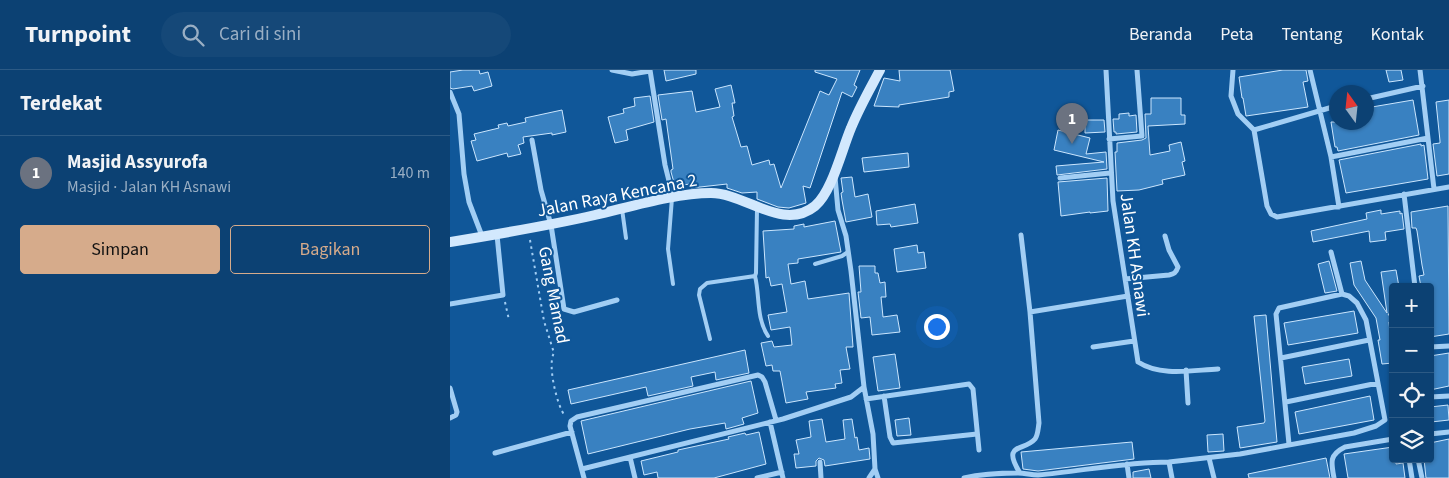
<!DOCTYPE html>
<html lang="id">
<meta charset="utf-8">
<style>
:root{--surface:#0c4173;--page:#154878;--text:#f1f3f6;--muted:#9aafc4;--line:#2c5a85;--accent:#d6ab8b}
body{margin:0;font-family:"Source Sans 3",sans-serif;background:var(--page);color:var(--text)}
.controls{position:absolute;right:15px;bottom:15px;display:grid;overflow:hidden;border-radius:5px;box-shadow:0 1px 4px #0004}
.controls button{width:45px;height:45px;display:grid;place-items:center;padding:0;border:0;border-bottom:1px solid var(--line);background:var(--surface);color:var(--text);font:25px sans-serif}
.compass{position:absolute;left:879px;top:15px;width:45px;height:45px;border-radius:50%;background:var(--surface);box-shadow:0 1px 4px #0004;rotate:345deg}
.you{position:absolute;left:486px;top:256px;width:18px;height:18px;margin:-12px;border:4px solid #fff;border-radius:50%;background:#1a73e8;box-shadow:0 0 0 8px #1a73e833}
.badge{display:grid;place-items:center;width:32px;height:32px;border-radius:50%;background:var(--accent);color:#fff;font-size:16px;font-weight:700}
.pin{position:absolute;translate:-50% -41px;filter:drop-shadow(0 1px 2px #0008)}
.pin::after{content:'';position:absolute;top:26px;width:18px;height:15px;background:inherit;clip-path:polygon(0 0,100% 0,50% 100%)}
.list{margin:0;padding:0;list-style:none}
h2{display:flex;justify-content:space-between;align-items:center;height:65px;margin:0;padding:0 20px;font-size:21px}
h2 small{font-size:16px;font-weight:400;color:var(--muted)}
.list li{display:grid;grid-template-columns:32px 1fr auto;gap:15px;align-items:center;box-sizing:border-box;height:75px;padding:0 20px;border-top:1px solid var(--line)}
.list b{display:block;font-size:19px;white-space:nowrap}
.list p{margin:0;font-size:16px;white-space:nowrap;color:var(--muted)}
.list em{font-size:16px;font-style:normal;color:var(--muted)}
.actions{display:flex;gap:10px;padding:15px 20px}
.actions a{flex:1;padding:11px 0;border:1px solid var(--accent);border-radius:5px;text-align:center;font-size:18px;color:var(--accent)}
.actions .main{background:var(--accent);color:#111}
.icon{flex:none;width:28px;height:28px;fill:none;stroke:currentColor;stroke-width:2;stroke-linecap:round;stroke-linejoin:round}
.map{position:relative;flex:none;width:999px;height:408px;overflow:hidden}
header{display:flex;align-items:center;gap:30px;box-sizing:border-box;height:70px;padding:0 25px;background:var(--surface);border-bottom:1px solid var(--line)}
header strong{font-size:24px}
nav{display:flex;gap:28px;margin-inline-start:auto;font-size:18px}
.search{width:350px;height:45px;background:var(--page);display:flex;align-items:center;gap:12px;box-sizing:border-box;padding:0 18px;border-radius:28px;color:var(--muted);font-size:19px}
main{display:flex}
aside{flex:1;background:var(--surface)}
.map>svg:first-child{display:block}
.building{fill:#3981c1;stroke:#cbe6fe}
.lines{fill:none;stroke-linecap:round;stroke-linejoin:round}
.path{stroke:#a2cef4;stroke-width:2;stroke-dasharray:2.5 4;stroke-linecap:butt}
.lane{stroke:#a2cef4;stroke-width:4}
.street{stroke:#a2cef4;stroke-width:5}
.secondary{stroke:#d2e8fd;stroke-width:10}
.labels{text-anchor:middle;stroke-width:4;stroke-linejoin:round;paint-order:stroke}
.street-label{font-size:18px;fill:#fff;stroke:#105799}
</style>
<header>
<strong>Turnpoint</strong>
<div class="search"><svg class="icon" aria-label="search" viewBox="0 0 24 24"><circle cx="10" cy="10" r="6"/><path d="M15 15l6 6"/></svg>Cari di sini</div>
<nav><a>Beranda</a><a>Peta</a><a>Tentang</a><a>Kontak</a></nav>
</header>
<main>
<aside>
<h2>Terdekat<small></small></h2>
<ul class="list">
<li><span class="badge" style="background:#6b7280">1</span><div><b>Masjid Assyurofa</b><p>Masjid · Jalan KH Asnawi</p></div><em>140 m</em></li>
</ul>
<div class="actions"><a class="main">Simpan</a><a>Bagikan</a></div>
</aside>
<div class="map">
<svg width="999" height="408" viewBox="0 0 999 408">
<rect width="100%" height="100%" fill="#105799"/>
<path class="building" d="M13 0H29L30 4 38 2 42 16 24 21 22 16 3 19 0 18V2Z
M214 0H246V4L216 11Z
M365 0H410L404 15 407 17 402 27 392 22 360 118 353 116 356 133 339 138 328 137 307 129V122L292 123 277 118V114L241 118 240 114 225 116 221 102V100L223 99 216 49 212 50 208 25 242 21 246 42 270 37 265 19 281 15 285 33H282L284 46 282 47 291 77 297 76 302 95 319 90 320 95 324 94 331 118 370 21 379 25 387 9 365 2Z
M449 0H500L504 21 499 22V27L449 35V37L424 36 434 8 450 11Z
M833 0H856L858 11 853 12 858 37 796 46 793 28H792L789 7Z
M936 0H951L953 10 939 12Z
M200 26 204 52 176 60 178 70 165 73 158 47 174 43 173 39 185 36 184 28Z
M701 28H731V45H735V54L698 56 700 85 720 81 719 75 731 72 735 91 732 92 735 105 712 110 713 114 689 120 667 121 665 82H667V73L692 70 696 68 695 44H701Z
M963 30 969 65 888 81 887 77H885L881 52H916V38Z
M999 30V104L987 106 983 74 990 73V71L986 32Z
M112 40 116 62 102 65V63L73 67 74 73 68 75 71 84 58 87 57 83 27 91 21 71 26 70 24 64 49 58 48 55 57 53 58 56 76 52 75 48Z
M679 43V46L686 45 687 62 666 64V62H664L663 49H669V44Z
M635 50H654L655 62 635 63Z
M608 60 640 68 636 84 656 82 657 99 607 105 606 96 654 92 604 80Z
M971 74V76L974 75 978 109 896 123 889 90Z
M458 83 459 97 414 102 412 88Z
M402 107 405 127 418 124 422 147 396 152 392 130 391 123 393 122 391 108Z
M657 108 658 141 640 143V142L611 146 608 112Z
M465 134 468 153 441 157 440 154 427 155 426 141Z
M998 136 999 264 980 267V217H971L969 206 974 205 972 195 967 161 966 158H962L961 142Z
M931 140V144L950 141V144L952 143 954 159 935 162 936 170 920 172 919 161 863 172 861 161 917 149 916 143Z
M385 151 391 182 348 189V193L338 194 341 214 355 211 358 229 399 223 403 277H396L400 299 390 300 392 313 385 314 386 318 356 322 358 329 336 333 330 301H323L322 295 316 296 311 273 322 271 324 277 342 275 340 257 321 260 318 245 337 242 332 214 321 216 319 207 316 208 313 161 344 159V156L354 154V157Z
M467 175 468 183 474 182 476 198 447 202 444 179Z
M879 191 887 221 875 223 868 194Z
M911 191 915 210 937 243 931 202 946 200 949 217H943V244H938L943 251 939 252 943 293 932 294 928 270H930L926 248 904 215 900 193Z
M409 196H425V203H428L430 213 435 212 436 227H431L433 247 447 245 450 262 422 265 420 247 411 248 408 222H411Z
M904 241 908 263 838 275 834 253Z
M816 245 827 372 790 378 787 357 814 353 815 351 804 246Z
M295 280 299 303 266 310 265 302 241 307 243 316 198 326 196 317 121 334 118 320Z
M999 283V316L980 320V305L983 304 980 286Z
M445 284 450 318 428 321 423 287Z
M899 289 902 306 855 314 852 297Z
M301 311 308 343 292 348 294 354 276 359 275 353 240 359 138 384 131 351Z
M920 326 924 350 849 364 845 342Z
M998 335 999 350 981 352 980 337Z
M459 348 461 365 447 366 445 350Z
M372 349 376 372 395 369 393 350 402 349 405 368 407 367 409 380 419 378 420 389 375 396 374 390 369 388 366 391V396L346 398 344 384H349L346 370 361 367 359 351Z
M309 362 316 394 264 408H208L207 402 194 405 191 391 228 382V380L279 369 278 367 295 363 296 365Z
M773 364 774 381 758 382 757 365Z
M999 369V408H976L974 389H980V373Z
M682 372 684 389 588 401 573 399 571 382Z
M943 377V389H946V394L953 393 955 408H898L894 384Z
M876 388 880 408H799L798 404Z
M699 399 701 408H683V402Z"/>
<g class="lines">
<path class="path" d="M80 170 94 251 104 283C97 294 107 336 115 346
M55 232 59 250"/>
<path class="lane" d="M222 128 218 179 223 214
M172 139 176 168
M365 194 392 186 398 182
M305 206C310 226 306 248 318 266
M260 269 249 225 250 219 257 213 305 206 306 203 307 139"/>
<path class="street" d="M162 0 182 4 200 1
M200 0 215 95 223 127
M656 0 663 131 688 292C711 307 743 300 768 299
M783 0 781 26 788 44 804 60 817 136 821 144 827 147 999 117
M860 0 881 87 889 137
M970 0 984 119
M0 22 9 44 14 104 19 132 32 166
M916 29 973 16
M804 60 886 36
M659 69 692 66 687 0
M82 70 91 120 101 155 114 239 124 242 167 230
M881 87 978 68
M610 108 660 103
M954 124 965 217
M571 165 580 242
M675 209 719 205C724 204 726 203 728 197L719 180 715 166
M0 234 53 225 47 165
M643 277 684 271
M980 277 999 276
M831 288 919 270
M736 300 738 333
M414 317 423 364 425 399 428 408
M0 318 7 342 6 345 0 348
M434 326 440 367 443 373 527 364
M980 327 999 326
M416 329 519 314 523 319 529 380
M836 332 928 313
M320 352 333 408
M980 364 999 362
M839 374 826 244 829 238 892 224
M45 383 122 362
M180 387 185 408
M759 388 764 408
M959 389 962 408
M968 389 972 408
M370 392 371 408
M719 392 790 384 904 363 926 356 935 350 916 250 907 233 899 226 892 224 881 182
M677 394 679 408
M132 399 333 349 401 327 414 317 401 201 396 166 388 140 385 107
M570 403C551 372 574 382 585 369 588 365 588 359 589 353L580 242 678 226
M134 408 120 356 121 351 127 347 308 305 312 307 315 312 326 350
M307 408 332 402
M419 408 425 399
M514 408C531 404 551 403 568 403 575 403 581 405 588 405 632 401 675 392 719 392L722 408
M884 408C881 392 879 385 895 377L943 369"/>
<path class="secondary" d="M0 172C49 164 97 156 145 145 180 137 226 123 261 123 295 123 333 162 365 136 382 122 392 79 401 58 409 38 420 19 430 0"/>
</g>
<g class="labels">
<g class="street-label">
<text transform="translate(167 125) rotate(-11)" y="6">Jalan Raya Kencana 2</text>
<text transform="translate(685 185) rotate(82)" y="6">Jalan KH Asnawi</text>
<text transform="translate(104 225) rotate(79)" y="6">Gang Mamad</text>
</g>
</g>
</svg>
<div class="controls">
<button>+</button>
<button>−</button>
<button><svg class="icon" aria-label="locate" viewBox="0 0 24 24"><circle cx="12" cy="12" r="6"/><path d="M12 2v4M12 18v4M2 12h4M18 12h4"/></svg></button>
<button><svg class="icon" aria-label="layers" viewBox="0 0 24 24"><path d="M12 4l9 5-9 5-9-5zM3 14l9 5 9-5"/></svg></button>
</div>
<svg class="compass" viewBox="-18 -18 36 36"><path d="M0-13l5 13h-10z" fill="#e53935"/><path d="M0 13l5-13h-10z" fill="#9aafc4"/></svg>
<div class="you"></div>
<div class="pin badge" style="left:622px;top:74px;background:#6b7280">1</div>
</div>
</main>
